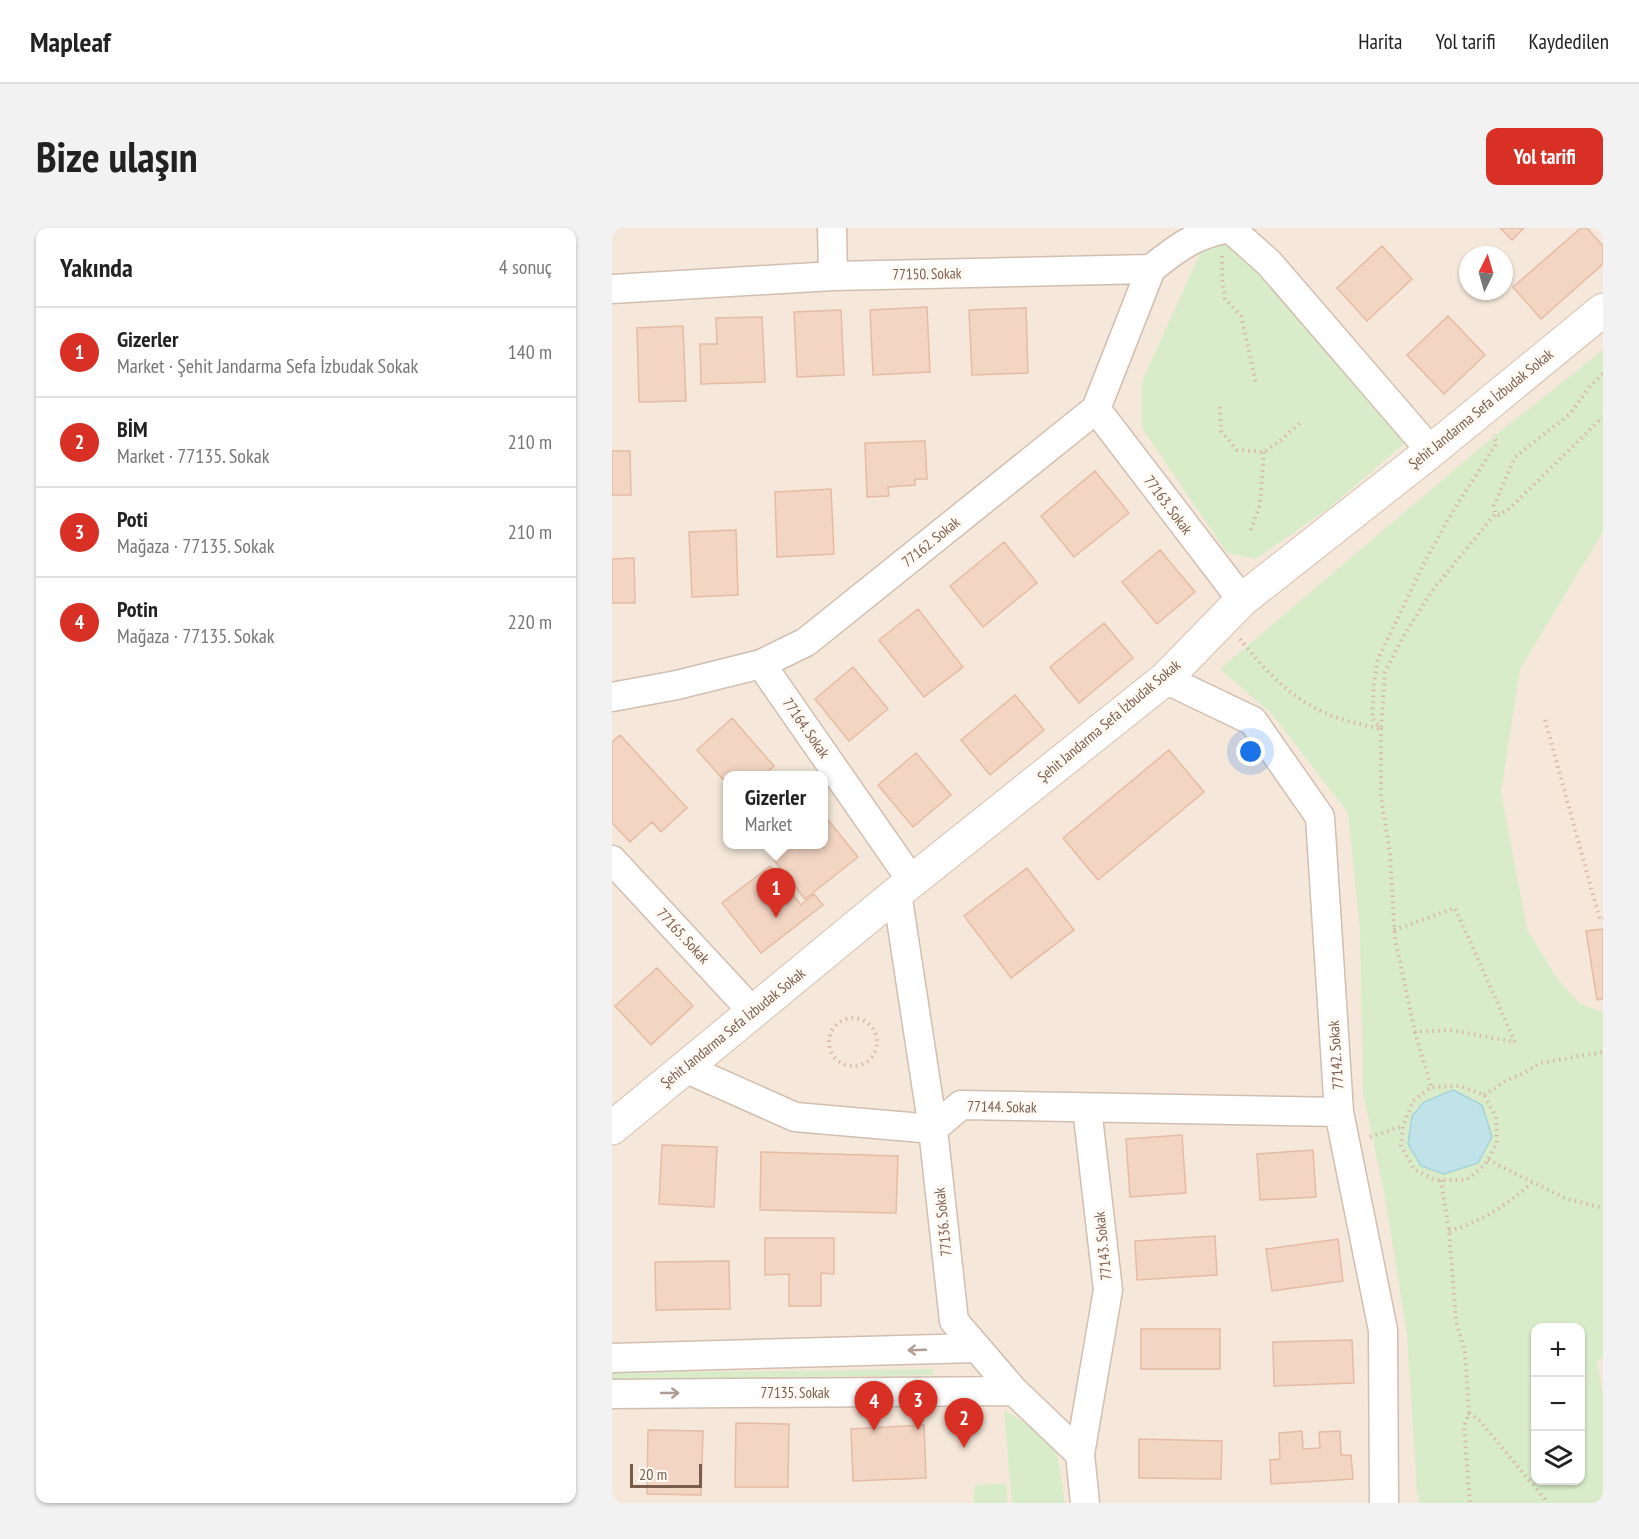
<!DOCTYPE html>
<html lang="tr">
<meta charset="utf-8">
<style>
:root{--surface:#fff;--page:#f2f2f2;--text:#222;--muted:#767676;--line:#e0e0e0;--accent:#d93025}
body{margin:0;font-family:"PT Sans Narrow",sans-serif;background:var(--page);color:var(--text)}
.controls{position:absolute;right:18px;bottom:18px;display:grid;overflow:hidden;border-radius:12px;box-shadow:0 2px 4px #0004}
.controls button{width:54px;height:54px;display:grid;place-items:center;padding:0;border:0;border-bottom:2px solid var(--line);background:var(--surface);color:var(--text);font:30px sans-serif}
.compass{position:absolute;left:847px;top:18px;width:54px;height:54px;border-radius:50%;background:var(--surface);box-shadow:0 2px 4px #0004;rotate:5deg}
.scale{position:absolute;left:18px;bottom:15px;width:72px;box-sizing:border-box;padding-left:6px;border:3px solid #7a5c4d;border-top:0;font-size:16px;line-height:21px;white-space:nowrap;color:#7a5c4d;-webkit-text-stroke:4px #fffaf3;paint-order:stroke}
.you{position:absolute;left:639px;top:524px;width:21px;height:21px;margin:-15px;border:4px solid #fff;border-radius:50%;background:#1a73e8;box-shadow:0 0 0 9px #1a73e833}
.badge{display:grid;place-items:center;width:39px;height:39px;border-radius:50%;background:var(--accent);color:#fff;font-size:20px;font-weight:700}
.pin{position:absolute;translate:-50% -50px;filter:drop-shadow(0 2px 3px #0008)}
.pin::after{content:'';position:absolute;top:32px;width:21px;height:18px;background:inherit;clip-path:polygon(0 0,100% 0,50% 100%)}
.popup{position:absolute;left:111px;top:543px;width:105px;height:78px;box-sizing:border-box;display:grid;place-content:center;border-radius:12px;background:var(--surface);filter:drop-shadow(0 2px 4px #0005);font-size:20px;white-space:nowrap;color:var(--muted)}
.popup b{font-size:22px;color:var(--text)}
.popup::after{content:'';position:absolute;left:50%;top:100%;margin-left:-12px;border:12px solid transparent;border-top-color:var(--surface)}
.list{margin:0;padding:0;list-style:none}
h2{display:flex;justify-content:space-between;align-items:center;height:78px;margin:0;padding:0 24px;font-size:26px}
h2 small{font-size:20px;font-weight:400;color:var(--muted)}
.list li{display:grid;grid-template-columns:39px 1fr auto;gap:18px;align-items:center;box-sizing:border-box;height:90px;padding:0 24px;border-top:2px solid var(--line)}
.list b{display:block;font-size:22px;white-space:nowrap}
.list p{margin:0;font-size:20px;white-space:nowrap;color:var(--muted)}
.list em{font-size:20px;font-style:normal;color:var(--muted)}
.icon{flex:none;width:33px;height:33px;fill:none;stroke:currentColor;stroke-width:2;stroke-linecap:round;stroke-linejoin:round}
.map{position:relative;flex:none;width:991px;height:1275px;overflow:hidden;border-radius:12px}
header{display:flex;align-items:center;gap:36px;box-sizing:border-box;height:84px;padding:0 30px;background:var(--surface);border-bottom:2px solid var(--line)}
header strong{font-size:28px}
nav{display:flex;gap:33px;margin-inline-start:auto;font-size:21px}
.intro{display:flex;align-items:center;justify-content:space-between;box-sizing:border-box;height:144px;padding:0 36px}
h1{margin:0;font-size:42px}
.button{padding:15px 27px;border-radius:12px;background:var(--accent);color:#fff;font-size:21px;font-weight:700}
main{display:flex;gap:36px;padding:0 36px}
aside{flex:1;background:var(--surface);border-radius:12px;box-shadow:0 2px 4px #0004}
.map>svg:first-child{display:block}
.residential{fill:#f5e8da;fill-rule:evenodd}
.green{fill:#d8ecc9;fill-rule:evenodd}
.water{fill:#bfe3e8;stroke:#a5d3da;stroke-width:1.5}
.building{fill:#f3d5c3;stroke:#e6bba3;stroke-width:1.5}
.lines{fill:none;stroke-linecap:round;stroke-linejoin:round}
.minor-casing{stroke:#d1beb0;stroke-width:31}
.secondary-casing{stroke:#d6c0b0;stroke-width:35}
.path{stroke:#d9b8a5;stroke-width:4;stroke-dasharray:1.5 4.5;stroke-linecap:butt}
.minor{stroke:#fff;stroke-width:28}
.secondary{stroke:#fff;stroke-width:33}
.oneway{stroke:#af9d94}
.labels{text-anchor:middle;stroke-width:6;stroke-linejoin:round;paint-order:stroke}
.street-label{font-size:15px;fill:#7a5c4d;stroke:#fffaf3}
</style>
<header>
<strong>Mapleaf</strong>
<nav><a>Harita</a><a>Yol tarifi</a><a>Kaydedilen</a></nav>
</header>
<div class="intro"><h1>Bize ulaşın</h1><a class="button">Yol tarifi</a></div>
<main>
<aside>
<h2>Yakında<small>4 sonuç</small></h2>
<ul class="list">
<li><span class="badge">1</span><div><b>Gizerler</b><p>Market · Şehit Jandarma Sefa İzbudak Sokak</p></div><em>140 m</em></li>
<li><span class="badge">2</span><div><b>BİM</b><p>Market · 77135. Sokak</p></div><em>210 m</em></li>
<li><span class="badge">3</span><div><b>Poti</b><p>Mağaza · 77135. Sokak</p></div><em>210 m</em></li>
<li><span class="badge">4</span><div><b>Potin</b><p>Mağaza · 77135. Sokak</p></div><em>220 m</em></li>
</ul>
</aside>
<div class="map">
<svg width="991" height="1275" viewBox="0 0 991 1275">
<rect width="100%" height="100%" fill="#fdf6ec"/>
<path class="residential" d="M0 0H991V1275H0ZM856 27H892V63H856ZM116 548H212V616H116ZM924 1100H969V1252H924Z"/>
<path class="green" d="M594 13 639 21 792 216 717 280 644 331 615 325 530 200V153Z
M991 122V304L908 441 889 564 915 701 946 752 968 776 991 784V1129L985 1134 991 1167V1275H808L805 1264 795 1106 773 970 751 864 748 702 736 585 660 486 608 441 875 214ZM924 1100H969V1252H924Z
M321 1141V1147L0 1152V1145Z
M392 1182 443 1213 453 1275H400Z
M389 1256 395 1257V1275H361L363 1257Z"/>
<path class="water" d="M841 862 870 877 880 909 866 935 832 946 809 938 796 916 800 888 812 874Z"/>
<path class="building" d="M888 0H912L900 12Z
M969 0H975L991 18V36L929 91 901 59Z
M770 18 800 51 755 93 725 60Z
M315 79 318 144 261 147 258 82Z
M414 80 416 145 360 147 357 82Z
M229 82 232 147 185 149 182 84Z
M836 88 873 127 832 166 795 127Z
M150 89 153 154 89 156 88 116H105L104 90Z
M71 98 74 173 27 174 25 100Z
M313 213 315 251H303V257L276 259 277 268 255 269 253 215Z
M0 223H18L19 267H0Z
M483 243 517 285 462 329 429 288Z
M219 261 222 326 165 329 163 264Z
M124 302 126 367 80 369 77 304Z
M392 314 425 355 371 399 338 358Z
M548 322 583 364 545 396 510 354Z
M22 330 23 375H0V331Z
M306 381 351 439 312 469 267 412Z
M492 395 521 430 467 475 438 439Z
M241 439 276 481 237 513 203 471Z
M403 467 432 502 378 547 349 512Z
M120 490 162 538 151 548H116V557L85 522Z
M8 507 75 580 49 604 40 594 18 614 0 595V514Z
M557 522 592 564 486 652 451 610Z
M304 525 339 567 301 599 266 557Z
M212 587 246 629 193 671 162 632 182 616H212Z
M158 638 189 677 202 666 211 677 149 725 110 675Z
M415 640 462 702 399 750 352 688Z
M991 701V771L985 772 974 703Z
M45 740 81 778 39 817 3 778Z
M570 907 574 965 518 969 514 911Z
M50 917 105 919 102 979 47 976Z
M701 922 704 969 648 972 645 926Z
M149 924 286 928 284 985 148 982Z
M603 1008 605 1047 525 1052 523 1013Z
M153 1010H222V1046L209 1045V1078H177V1046L153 1047Z
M726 1011 731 1053 660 1063 654 1021Z
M117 1033 118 1081 44 1082 43 1034Z
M529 1101H608V1141H529Z
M740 1112 742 1155 662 1158 661 1114Z
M124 1195 177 1196 176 1259H123Z
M312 1197 314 1250 241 1253 239 1201Z
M36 1202 91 1203 89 1267 35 1266Z
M690 1203 691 1221 708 1220 707 1204 728 1203 729 1227H739L741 1251 659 1256 658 1232 668 1231 667 1205Z
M527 1211 610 1213 609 1251 527 1250Z"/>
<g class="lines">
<g class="minor-casing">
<path id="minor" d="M220 0 221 48
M619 1 657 35 819 223
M0 61 221 48 539 41C566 19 585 5 619 0
M484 181 630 372
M149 436 300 653
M553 451 641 493 708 589 727 884 771 1102 772 1275
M0 469 65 457 149 436 194 414 484 181 539 41
M0 632 141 784
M285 665 321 901 342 1093 402 1163 468 1226 473 1275
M73 840 183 889 321 901 349 877 727 884
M0 1130 363 1120
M0 1166 402 1163
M468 1226 496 1062 475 880"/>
</g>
<g class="secondary-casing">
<path id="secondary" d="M0 900 285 665 553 451 630 372 819 223 991 82"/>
</g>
<path class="path" d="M610 28V50L613 71 629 88 644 155
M991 146 978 158 958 186 903 229 882 277 883 286 887 287 896 282 991 189
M608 179 609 203 625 222 652 224 669 212 688 195
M639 302 648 276 652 224
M628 411C649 437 673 465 703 480 723 491 747 496 769 501L773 444 791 409 819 364 883 286
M933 492 988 692 991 691
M782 702 843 680 903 814 838 802 803 804 783 711 778 626 769 569V501L760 490 762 453 766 431 814 331 842 281 885 215 881 207
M217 814a24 24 0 1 1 48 0a24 24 0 1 1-48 0Z
M803 804 819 859 801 873 791 898 789 918 802 941 823 952H854L873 937 885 915 884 889 872 867 848 858 819 859
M872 867 895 852 910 846 928 835 991 824
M758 909 791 898
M876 932 955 971 991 980
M829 952 837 1003 844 1094 853 1123 857 1185 852 1198 858 1275
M837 1003C871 993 893 978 920 955
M857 1185 867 1192 936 1275"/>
<use href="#minor" class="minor"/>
<use href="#secondary" class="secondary"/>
</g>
<defs><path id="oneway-shaft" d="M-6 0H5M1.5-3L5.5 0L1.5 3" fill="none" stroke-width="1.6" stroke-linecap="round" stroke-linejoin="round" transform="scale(1.5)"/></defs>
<g class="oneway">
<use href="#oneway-shaft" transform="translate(305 1122) rotate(178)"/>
<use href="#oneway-shaft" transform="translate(58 1165)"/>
</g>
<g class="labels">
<g class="street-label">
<text transform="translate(315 46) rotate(-1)" y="5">77150. Sokak</text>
<text transform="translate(869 181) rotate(-39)" y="5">Şehit Jandarma Sefa İzbudak Sokak</text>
<text transform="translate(556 277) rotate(53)" y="5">77163. Sokak</text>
<text transform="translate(319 314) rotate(-39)" y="5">77162. Sokak</text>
<text transform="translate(497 493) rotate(-40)" y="5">Şehit Jandarma Sefa İzbudak Sokak</text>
<text transform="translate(194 500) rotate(55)" y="5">77164. Sokak</text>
<text transform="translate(71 708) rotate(47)" y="5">77165. Sokak</text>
<text transform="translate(121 800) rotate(-39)" y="5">Şehit Jandarma Sefa İzbudak Sokak</text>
<text transform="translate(724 827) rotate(-94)" y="5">77142. Sokak</text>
<text transform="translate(390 879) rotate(1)" y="5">77144. Sokak</text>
<text transform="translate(331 994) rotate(-96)" y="5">77136. Sokak</text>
<text transform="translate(491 1018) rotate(-96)" y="5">77143. Sokak</text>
<text x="183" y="1170">77135. Sokak</text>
</g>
</g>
</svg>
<div class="controls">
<button>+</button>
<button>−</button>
<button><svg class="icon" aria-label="layers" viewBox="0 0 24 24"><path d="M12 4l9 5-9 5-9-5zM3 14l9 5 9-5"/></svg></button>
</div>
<svg class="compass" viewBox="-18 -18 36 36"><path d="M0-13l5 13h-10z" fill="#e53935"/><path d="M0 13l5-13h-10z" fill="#767676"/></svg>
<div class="scale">20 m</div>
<div class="you"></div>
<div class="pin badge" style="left:164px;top:690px">1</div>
<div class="popup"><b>Gizerler</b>Market</div>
<div class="pin badge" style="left:352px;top:1220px">2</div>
<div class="pin badge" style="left:306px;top:1202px">3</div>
<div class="pin badge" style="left:262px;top:1203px">4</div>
</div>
</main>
